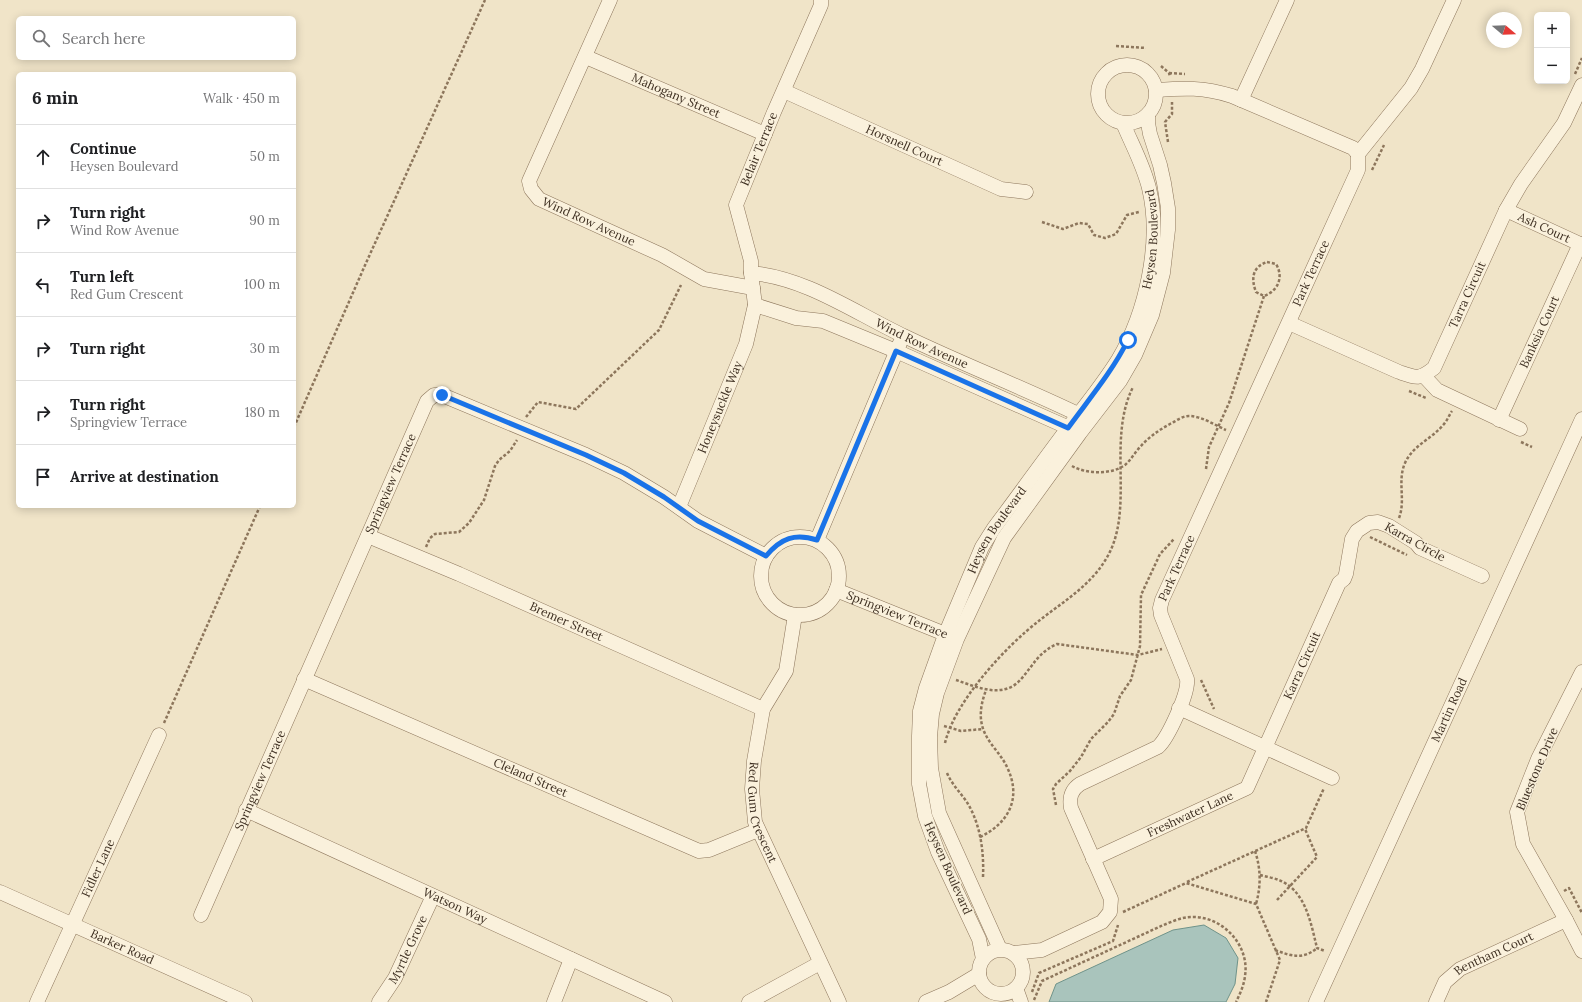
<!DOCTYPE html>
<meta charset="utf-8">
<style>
:root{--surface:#fff;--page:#f6f6f6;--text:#202124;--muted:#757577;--line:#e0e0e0}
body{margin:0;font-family:Lora,serif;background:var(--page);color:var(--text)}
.controls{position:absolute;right:12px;top:12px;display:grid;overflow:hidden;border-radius:6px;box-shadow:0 2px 10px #0003}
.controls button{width:36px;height:36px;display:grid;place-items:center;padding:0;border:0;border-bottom:1px solid var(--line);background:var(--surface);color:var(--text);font:20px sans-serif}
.compass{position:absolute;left:1486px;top:12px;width:36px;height:36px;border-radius:50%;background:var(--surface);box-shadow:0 2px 10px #0003;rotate:109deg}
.stop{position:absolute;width:12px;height:12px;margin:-9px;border:3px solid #1a73e8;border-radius:50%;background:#fff}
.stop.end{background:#1a73e8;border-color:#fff;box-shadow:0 1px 4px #0008}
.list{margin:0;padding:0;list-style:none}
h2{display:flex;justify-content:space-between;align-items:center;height:52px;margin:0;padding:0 16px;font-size:17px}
h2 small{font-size:13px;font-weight:400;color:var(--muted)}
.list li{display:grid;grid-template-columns:26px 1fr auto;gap:12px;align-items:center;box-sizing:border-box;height:64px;padding:0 16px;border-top:1px solid var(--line)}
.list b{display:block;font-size:15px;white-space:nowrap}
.list p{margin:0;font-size:13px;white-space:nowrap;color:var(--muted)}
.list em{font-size:13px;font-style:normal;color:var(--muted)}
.icon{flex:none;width:22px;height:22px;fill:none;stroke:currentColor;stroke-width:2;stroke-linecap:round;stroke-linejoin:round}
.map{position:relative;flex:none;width:1582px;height:1002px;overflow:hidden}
.search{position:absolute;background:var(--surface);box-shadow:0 2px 10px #0003;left:16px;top:16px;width:280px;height:44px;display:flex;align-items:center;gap:10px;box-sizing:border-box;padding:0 14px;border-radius:6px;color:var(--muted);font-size:15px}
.panel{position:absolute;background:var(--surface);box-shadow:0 2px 10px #0003;left:16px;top:72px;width:280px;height:436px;border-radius:6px}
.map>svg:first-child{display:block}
.water{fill:#a9c4bc;stroke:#6f938a}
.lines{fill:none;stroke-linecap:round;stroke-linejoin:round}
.minor-casing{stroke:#8d765c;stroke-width:15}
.path{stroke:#8d765c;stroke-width:2.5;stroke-dasharray:3 2;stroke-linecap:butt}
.minor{stroke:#faf1dc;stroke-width:14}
.route{stroke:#1a73e8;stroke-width:5}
.labels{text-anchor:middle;stroke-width:3;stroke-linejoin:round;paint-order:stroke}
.street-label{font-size:12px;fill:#3d2e20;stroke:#f7eed8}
</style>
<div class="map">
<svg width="1582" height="1002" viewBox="0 0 1582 1002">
<rect width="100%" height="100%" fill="#f0e4c8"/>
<path class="water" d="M1204 925 1226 938 1238 958 1235 984 1226 1002H1049L1056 984 1173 930Z"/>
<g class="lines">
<g class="minor-casing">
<g id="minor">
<path id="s1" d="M610 0 529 181 531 189 539 199 662 255 704 279 753 288"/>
<path id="s2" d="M586 57 765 134"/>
<circle cx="1127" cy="94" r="29"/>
<path d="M1156 90C1185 88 1203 87 1232 96L1353 148 1358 154"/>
<path id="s3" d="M784 91 1001 189 1026 192"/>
<path d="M1241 100 1287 0"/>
<path id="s4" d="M1506 210 1582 245"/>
<path id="s5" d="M751 273C807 278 855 313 904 336 964 365 1027 389 1086 418"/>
<path d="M755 305 796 318 823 321 896 351 1076 431"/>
<path id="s6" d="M1289 323 1399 372C1416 378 1419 380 1434 368L1506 210 1521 184 1564 123 1582 85"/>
<path d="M1424 376 1437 390 1520 429"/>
<path id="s7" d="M1499 420 1580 244"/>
<path id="s8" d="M679 507 746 344 755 305 751 273V261L736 205 774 112 821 5V0"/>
<path id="s9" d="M368 536 459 574 763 709"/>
<circle cx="800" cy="576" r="39"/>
<path d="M817 540 900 343"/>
<path id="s10" d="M836 590 955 638"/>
<path id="s11" d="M795 615 786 671 763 709 754 761 752 789 755 822 839 1002"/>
<path d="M1582 672 1538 759 1517 812 1523 844 1566 920 1582 951"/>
<path id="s12" d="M304 679 699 851 709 850 758 830"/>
<path d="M1179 708 1332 778"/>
<path id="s13" d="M246 810 665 1002"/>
<path id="s14" d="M1093 859 1247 788 1339 583 1344 579 1346 574 1352 539 1357 531 1369 523 1378 522 1389 526 1416 543 1420 548 1482 576"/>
<path id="s15" d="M0 892 245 1002"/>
<path id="s16" d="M201 915 427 401 434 395H442L586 455 624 473 664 497 698 521 766 556"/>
<path d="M1000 949 939 813 931 768 930 737 932 714 937 693 957 639 1004 538 1080 433 1120 381 1135 355 1152 315 1163 273 1168 230V208L1164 183 1160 165 1150 134 1148 123V114"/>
<circle cx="1001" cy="972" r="22"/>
<path id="s17" d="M1013 953 1042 950 1102 922 1110 912 1111 899 1071 808C1069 797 1071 790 1080 784L1158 747C1168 738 1189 693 1187 679L1161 615 1160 608 1162 600 1358 170V154L1411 88 1422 69 1454 0"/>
<path id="s18" d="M983 959 979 939 938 852 925 816 919 784V736L920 711 926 688 945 635 982 547 994 528C1019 495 1043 461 1068 428 1085 406 1103 384 1118 360 1146 313 1162 242 1149 188 1143 164 1132 145 1123 123"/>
<path d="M1016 988 1021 1002"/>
<path id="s19" d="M37 1002 159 735"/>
<path id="s20" d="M379 1002 395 978 433 896"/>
<path d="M554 1002 571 959"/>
<path d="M749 1002 820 963"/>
<path d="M926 1002 949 992 979 974"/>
<path id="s21" d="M1316 1002 1582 419"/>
<path id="s22" d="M1436 1002 1445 982 1460 969 1566 920"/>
</g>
</g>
<path class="path" d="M1116 46 1146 48
M1161 66 1169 73 1170 77
M1169 73 1185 74
M1575 74 1582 58
M1168 142 1165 122 1172 114V102
M1372 170 1384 145
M1042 222 1063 229 1079 223 1088 224 1094 235 1105 238 1116 234 1127 215 1139 212
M1267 262 1276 264C1284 277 1278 291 1264 296L1256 292C1251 279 1252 267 1267 262Z
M1409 391 1426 398
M526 417 538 402 576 409 659 330 681 285
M294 427 366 263 485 0
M1521 442 1532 447
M1072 466C1086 474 1111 475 1125 465 1131 460 1135 452 1141 446 1149 437 1159 430 1170 424 1176 421 1182 416 1189 416 1201 416 1215 425 1226 430
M1206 469 1209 447 1229 403 1264 296
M1399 518C1406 500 1397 481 1405 463 1413 445 1432 439 1444 424 1447 421 1449 415 1452 411
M1370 537 1407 555
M426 547 430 538 435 534 459 532 469 523 484 500 495 466 499 460 510 451 517 440
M956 680C974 686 995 696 1013 686 1020 682 1025 674 1030 668 1038 657 1044 650 1057 644L1138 655 1162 649
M1201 680 1214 709
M164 723 260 506
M944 726 961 731 983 729
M945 743C955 701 1006 646 1040 620 1064 601 1090 586 1106 559 1136 510 1106 441 1133 387
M947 773C952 785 962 794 968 804 981 826 984 853 983 877
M1056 805 1053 789 1056 784 1070 771 1081 757 1091 739 1108 722 1114 714 1120 696 1131 680 1140 646 1141 595 1160 554 1174 539
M980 837C1009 823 1022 798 1007 767 1000 752 986 742 982 725 979 713 982 701 986 690
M1255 851C1261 869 1261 886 1256 904
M1260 875C1267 877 1275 878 1281 881 1306 892 1311 924 1317 948L1325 951
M1187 882 1306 828 1324 788
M1564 891 1569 888 1582 913
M1277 900 1317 857 1305 829
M1123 912 1186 883 1256 904 1280 960 1266 1002
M1275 950C1291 956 1303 960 1317 948
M1032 992 1039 973 1113 941 1118 925
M1034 1000 1042 981 1159 927C1169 923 1180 917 1192 917 1222 916 1250 945 1245 976 1244 985 1240 994 1236 1002"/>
<use href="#minor" class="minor"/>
</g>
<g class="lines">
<path class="route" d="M442 395 586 455 624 473 664 497 698 521 766 556C781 538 795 533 817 540L896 351 1068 428C1089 399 1112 372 1128 340"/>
</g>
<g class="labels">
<g class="street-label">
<text dy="4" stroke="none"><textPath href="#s2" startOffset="98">Mahogany Street</textPath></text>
<text dy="4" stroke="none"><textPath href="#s3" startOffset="132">Horsnell Court</textPath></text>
<text dy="4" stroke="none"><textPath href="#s8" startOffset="379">Belair Terrace</textPath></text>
<text dy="4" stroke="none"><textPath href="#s1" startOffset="274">Wind Row Avenue</textPath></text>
<text dy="4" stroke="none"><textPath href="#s4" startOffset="42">Ash Court</textPath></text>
<text dy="4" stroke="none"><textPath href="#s18" startOffset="794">Heysen Boulevard</textPath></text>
<text dy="4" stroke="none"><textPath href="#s17" startOffset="853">Park Terrace</textPath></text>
<text dy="4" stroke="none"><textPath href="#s6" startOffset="239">Tarra Circuit</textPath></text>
<text dy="4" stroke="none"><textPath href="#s7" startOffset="97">Banksia Court</textPath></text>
<text dy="4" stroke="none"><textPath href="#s5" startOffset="186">Wind Row Avenue</textPath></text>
<text dy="4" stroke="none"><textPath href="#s8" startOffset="108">Honeysuckle Way</textPath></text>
<text dy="4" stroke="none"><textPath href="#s16" startOffset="471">Springview Terrace</textPath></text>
<text dy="4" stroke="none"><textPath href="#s18" startOffset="458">Heysen Boulevard</textPath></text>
<text transform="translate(1415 542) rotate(29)" y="4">Karra Circle</text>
<text dy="4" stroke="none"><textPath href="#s17" startOffset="529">Park Terrace</textPath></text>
<text dy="4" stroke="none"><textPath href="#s10" startOffset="66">Springview Terrace</textPath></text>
<text dy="4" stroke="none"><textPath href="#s9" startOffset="216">Bremer Street</textPath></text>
<text dy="4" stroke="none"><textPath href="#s14" startOffset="304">Karra Circuit</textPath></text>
<text dy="4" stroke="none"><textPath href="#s21" startOffset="321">Martin Road</textPath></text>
<text transform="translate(1537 769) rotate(-67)" y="4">Bluestone Drive</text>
<text dy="4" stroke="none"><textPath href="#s12" startOffset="247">Cleland Street</textPath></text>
<text dy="4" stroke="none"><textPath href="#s16" startOffset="147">Springview Terrace</textPath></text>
<text dy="4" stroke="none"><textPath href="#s11" startOffset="207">Red Gum Crescent</textPath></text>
<text dy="4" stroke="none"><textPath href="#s14" startOffset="107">Freshwater Lane</textPath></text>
<text dy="4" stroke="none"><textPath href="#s19" startOffset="147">Fidler Lane</textPath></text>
<text transform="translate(948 868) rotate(66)" y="4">Heysen Boulevard</text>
<text dy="4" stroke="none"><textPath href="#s13" startOffset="230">Watson Way</textPath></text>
<text dy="4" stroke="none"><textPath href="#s15" startOffset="134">Barker Road</textPath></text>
<text dy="4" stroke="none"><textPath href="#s20" startOffset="60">Myrtle Grove</textPath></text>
<text dy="4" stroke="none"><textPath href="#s22" startOffset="79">Bentham Court</textPath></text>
</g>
</g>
</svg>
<div class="controls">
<button>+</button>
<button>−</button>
</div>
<svg class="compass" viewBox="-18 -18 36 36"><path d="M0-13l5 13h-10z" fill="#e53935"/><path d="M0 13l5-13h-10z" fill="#757577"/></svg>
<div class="stop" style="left:1128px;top:340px"></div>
<div class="stop end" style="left:442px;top:395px"></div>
<div class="search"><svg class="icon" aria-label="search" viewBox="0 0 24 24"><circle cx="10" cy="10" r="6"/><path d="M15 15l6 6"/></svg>Search here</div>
<section class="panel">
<h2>6 min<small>Walk · 450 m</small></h2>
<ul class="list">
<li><svg class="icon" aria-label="ahead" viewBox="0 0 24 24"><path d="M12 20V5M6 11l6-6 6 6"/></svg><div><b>Continue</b><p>Heysen Boulevard</p></div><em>50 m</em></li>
<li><svg class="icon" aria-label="right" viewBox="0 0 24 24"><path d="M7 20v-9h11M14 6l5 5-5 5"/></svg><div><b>Turn right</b><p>Wind Row Avenue</p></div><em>90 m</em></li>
<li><svg class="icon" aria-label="left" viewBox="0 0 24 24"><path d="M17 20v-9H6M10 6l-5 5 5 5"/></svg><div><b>Turn left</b><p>Red Gum Crescent</p></div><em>100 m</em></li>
<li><svg class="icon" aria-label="right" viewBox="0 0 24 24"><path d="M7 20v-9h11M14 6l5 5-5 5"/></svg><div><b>Turn right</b></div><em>30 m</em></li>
<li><svg class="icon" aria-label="right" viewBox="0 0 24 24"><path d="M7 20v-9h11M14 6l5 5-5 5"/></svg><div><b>Turn right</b><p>Springview Terrace</p></div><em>180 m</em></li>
<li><svg class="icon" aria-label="arrive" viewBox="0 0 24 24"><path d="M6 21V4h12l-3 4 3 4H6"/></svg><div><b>Arrive at destination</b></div></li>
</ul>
</section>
</div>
